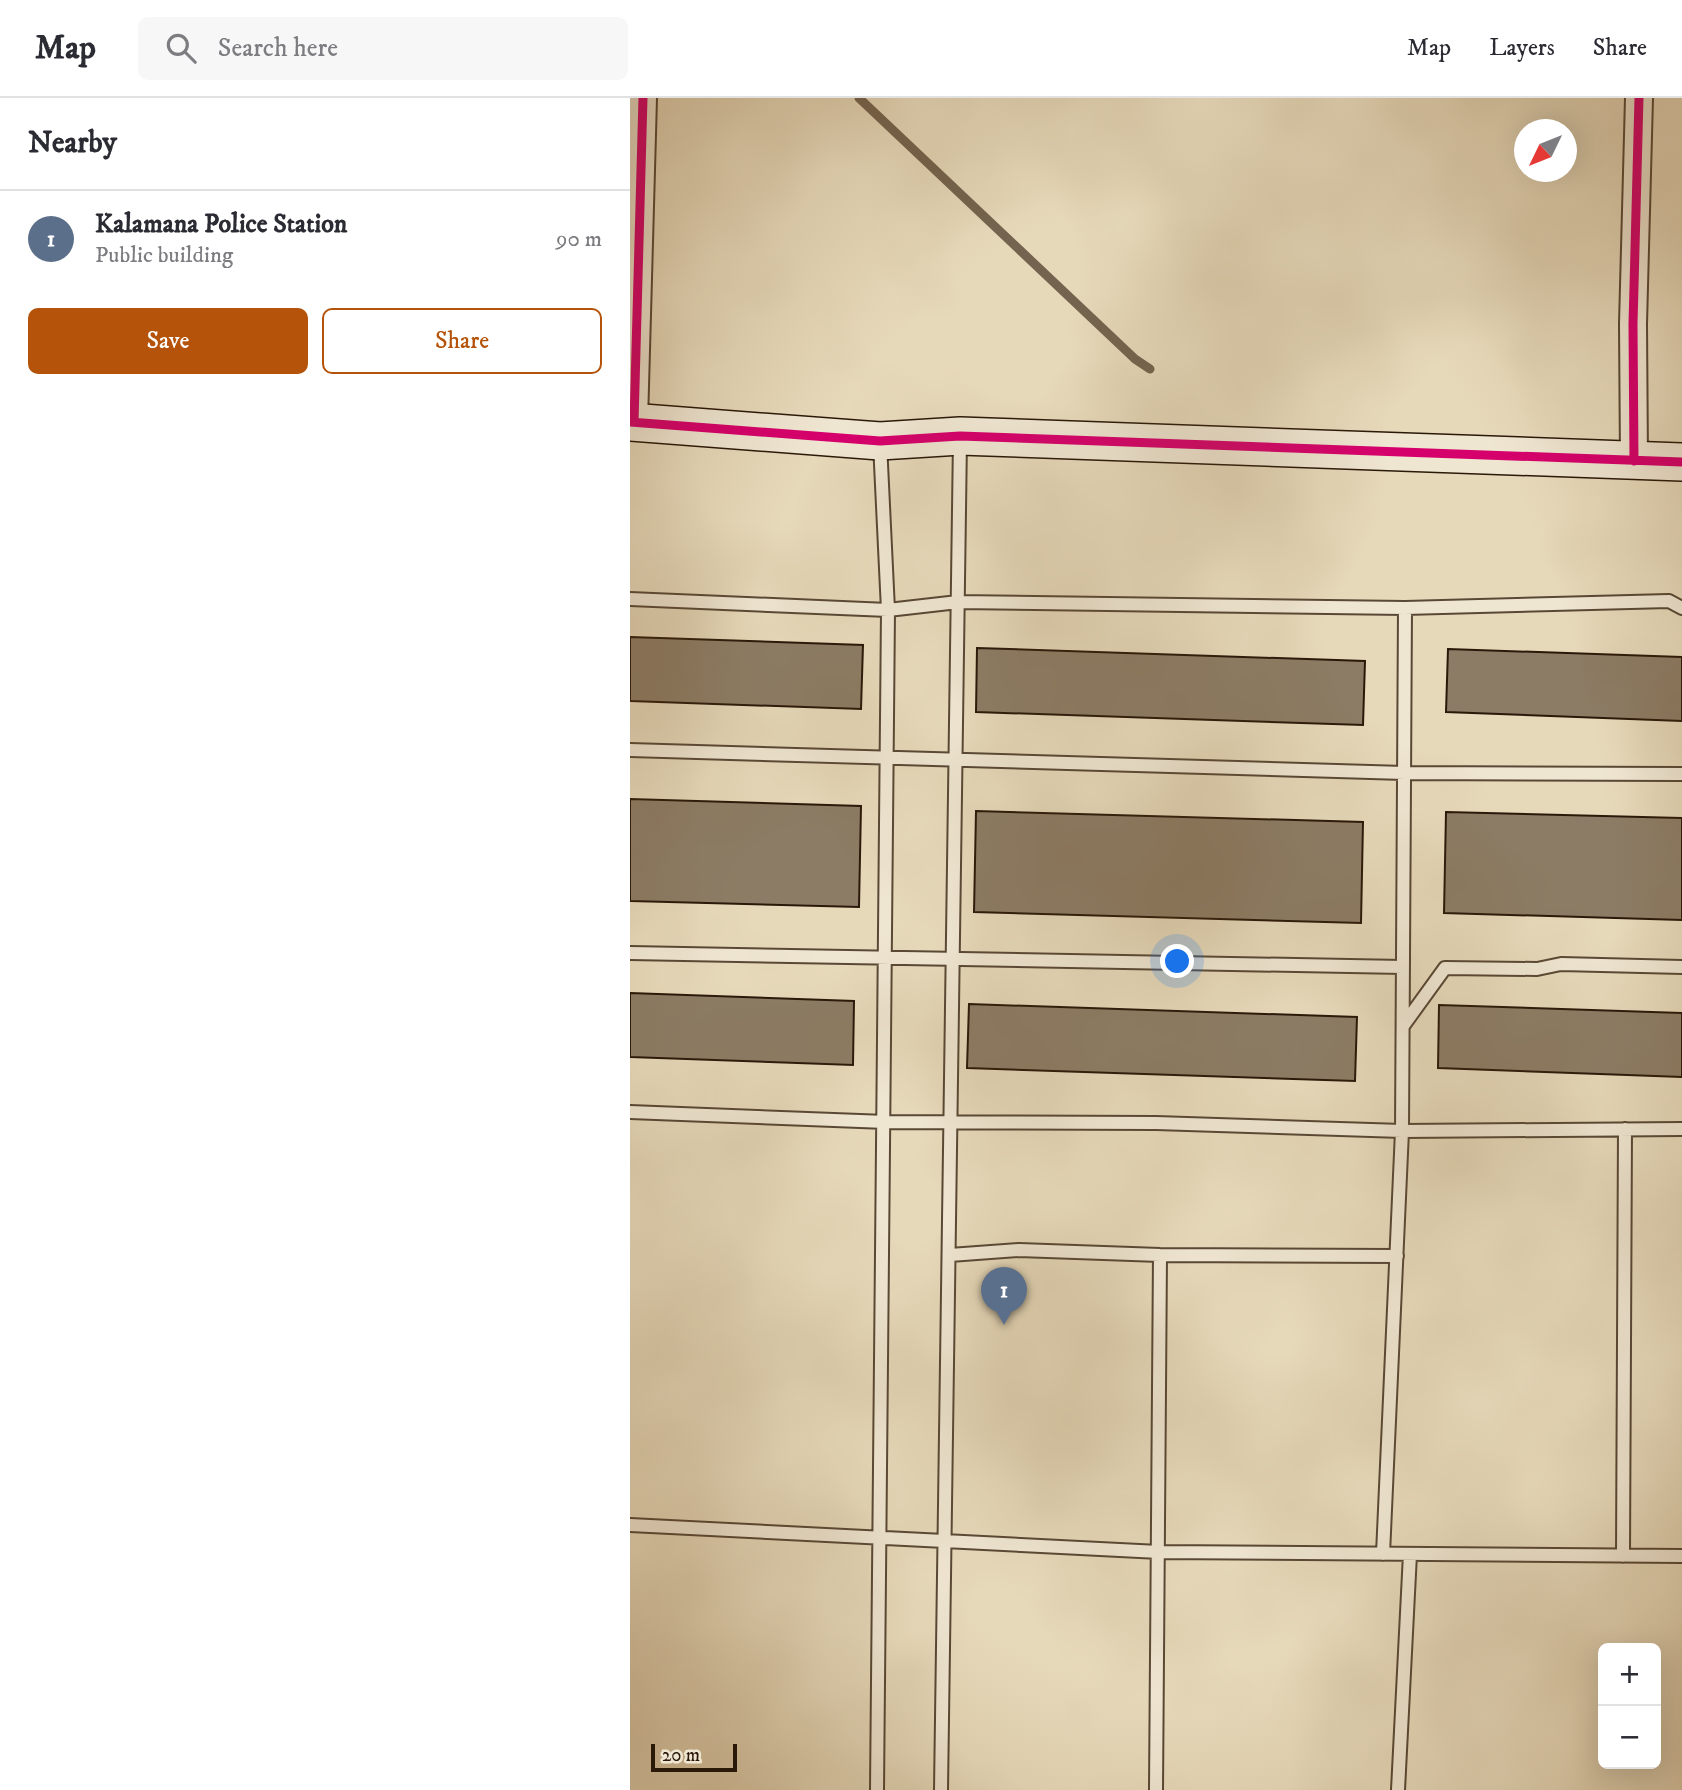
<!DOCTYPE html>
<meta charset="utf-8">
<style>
:root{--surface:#fff;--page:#f7f7f7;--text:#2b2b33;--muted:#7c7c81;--line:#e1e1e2;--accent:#b45309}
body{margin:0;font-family:"IM FELL DW Pica",serif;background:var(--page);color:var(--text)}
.controls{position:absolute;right:21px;bottom:21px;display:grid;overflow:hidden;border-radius:10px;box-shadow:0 7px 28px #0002}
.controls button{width:63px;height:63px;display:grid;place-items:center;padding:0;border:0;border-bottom:2px solid var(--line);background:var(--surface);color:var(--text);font:35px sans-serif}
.compass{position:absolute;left:884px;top:21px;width:63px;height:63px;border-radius:50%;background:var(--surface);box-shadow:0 7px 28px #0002;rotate:227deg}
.scale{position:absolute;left:21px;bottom:18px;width:86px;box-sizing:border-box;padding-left:7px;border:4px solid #2a1809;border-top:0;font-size:19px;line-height:24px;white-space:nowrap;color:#2a1809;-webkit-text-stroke:5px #efe6d2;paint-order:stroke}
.you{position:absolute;left:548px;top:864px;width:24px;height:24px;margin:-18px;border:5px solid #fff;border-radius:50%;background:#1a73e8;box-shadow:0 0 0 10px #1a73e833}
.badge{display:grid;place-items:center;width:46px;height:46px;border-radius:50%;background:var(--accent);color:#fff;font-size:23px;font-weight:700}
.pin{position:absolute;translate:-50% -58px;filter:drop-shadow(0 2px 4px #0008)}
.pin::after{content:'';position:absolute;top:37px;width:24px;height:21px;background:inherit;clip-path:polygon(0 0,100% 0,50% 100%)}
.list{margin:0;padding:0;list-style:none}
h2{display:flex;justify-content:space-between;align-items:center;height:91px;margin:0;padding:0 28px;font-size:30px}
h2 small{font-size:23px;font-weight:400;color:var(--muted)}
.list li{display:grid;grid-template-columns:46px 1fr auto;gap:21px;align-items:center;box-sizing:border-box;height:98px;padding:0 28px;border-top:2px solid var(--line)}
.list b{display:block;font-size:26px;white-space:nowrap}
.list p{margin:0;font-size:23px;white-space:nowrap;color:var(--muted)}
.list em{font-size:23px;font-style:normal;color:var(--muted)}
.actions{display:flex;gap:14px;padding:21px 28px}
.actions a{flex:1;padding:16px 0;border:2px solid var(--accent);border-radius:10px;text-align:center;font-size:24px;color:var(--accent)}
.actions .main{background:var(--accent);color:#fff}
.icon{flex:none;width:38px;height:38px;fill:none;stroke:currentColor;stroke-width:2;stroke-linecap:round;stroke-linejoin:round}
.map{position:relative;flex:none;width:1052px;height:1692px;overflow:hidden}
header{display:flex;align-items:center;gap:42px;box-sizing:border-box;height:98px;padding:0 35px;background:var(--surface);border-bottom:2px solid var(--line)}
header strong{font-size:33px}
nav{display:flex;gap:38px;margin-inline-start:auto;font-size:24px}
.search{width:490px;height:63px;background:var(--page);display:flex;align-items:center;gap:18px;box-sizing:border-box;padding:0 24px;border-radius:10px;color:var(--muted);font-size:26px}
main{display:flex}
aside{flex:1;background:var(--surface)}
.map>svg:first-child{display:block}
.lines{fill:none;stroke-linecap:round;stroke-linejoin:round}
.stream{stroke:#74644f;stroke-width:9}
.building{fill:#8c7c65;stroke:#2a1809;stroke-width:2}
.lane-casing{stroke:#594835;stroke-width:16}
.street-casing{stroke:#594835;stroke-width:30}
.secondary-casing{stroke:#2a1809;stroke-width:40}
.lane{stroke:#efe6d2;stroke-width:12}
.street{stroke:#efe6d2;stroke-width:26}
.secondary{stroke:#efe6d2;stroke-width:37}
.cycleway-casing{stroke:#efe6d2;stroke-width:13}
.cycleway{stroke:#d6006c;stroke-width:9}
</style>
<header>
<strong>Map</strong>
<div class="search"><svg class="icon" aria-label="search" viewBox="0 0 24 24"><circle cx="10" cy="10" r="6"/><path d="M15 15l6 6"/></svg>Search here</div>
<nav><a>Map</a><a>Layers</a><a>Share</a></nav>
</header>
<main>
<aside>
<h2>Nearby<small></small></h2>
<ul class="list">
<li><span class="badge" style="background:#5c6f8a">1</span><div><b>Kalamana Police Station</b><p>Public building</p></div><em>90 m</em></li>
</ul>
<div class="actions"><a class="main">Save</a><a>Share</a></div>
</aside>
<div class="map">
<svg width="1052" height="1692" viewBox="0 0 1052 1692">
<rect width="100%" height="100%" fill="#e6d9ba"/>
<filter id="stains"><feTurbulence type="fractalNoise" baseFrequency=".00286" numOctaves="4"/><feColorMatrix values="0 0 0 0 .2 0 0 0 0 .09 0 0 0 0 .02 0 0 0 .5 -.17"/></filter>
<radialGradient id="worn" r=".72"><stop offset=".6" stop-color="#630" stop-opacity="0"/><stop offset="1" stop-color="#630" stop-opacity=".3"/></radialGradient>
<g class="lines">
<path class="stream" d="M229 0 505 261 520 271"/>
</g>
<path class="building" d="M0 539 233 547 231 611 0 603Z
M347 550 735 563 733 627 346 614Z
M818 551 1052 559V623L816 614Z
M0 701 231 708 229 809 0 803Z
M346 713 733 724 731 825 344 814Z
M816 714 1052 720V822L814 815Z
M0 895 224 903 223 967 0 959Z
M339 906 727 919 725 983 337 970Z
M809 907 1052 915V979L808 970Z"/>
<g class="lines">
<g class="lane-casing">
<path id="lane" d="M0 501 258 512 328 504 775 510
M0 652 774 675 1052 676
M0 855 773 869
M773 928 815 870 907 871 931 866 1052 869
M0 1014 256 1024 526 1025 772 1033 1052 1031
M320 1157 389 1152 530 1157 767 1158
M0 1427 529 1454 1052 1458
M753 1456 772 1033 775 510 1039 503 1052 510
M993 1458 995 1031
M247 1692 258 512 250 345
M311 1692 330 341
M526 1692 530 1157
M768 1692 780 1456"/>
</g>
<g class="street-casing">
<path id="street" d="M4 324 13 0
M1004 363 1003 226 1009 0"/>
</g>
<g class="secondary-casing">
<path id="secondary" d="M0 324 250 343 330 338 1052 364"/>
</g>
<use href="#lane" class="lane"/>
<use href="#street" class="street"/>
<use href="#secondary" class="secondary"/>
<g class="cycleway-casing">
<path id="cycleway" d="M0 324 250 343 330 338 1052 364
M4 324 13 0
M1004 363 1003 226 1009 0"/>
</g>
<use href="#cycleway" class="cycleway"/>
</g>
<rect width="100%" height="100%" filter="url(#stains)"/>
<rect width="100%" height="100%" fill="url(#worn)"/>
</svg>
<div class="controls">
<button>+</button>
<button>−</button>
</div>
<svg class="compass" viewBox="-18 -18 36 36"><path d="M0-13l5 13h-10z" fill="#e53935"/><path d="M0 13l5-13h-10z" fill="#7c7c81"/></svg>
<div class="scale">20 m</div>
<div class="you"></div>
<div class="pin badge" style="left:374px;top:1227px;background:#5c6f8a">1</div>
</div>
</main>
